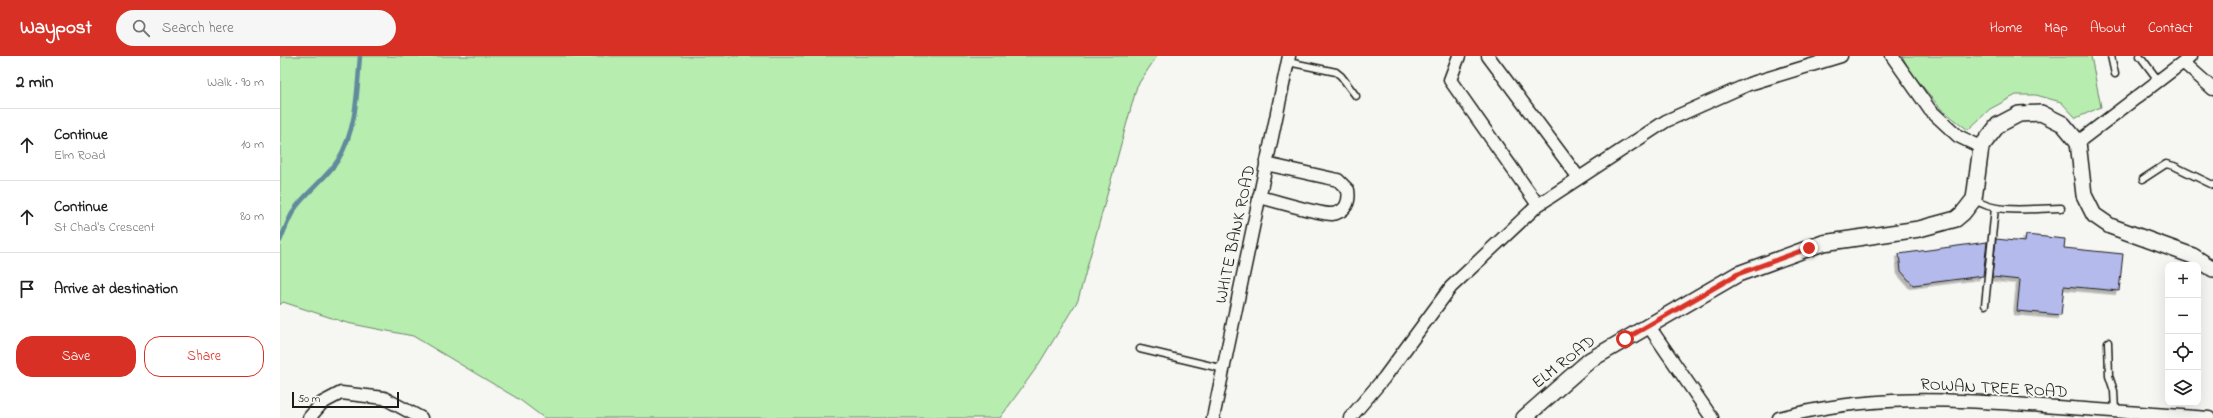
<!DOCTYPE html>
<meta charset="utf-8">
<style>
:root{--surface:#fff;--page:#f6f6f6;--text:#222;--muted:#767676;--line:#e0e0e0;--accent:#d93025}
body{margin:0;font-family:"Indie Flower",sans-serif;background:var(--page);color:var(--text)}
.controls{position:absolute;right:12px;bottom:12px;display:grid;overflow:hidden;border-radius:8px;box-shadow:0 4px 16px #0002}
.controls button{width:36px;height:36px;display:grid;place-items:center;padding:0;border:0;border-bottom:1px solid var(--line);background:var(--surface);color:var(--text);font:20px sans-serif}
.scale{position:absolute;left:12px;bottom:10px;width:107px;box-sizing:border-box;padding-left:4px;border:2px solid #1c1c1c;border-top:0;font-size:11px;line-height:14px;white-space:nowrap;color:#1c1c1c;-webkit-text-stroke:3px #f6f6f2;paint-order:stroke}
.stop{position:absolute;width:12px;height:12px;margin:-9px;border:3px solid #d93025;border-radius:50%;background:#fff}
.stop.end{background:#d93025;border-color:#fff;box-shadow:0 1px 4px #0008}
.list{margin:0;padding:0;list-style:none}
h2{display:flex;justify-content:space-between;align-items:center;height:52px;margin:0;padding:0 16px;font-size:17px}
h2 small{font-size:13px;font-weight:400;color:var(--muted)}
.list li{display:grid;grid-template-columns:26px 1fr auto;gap:12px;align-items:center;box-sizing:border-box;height:72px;padding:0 16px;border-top:1px solid var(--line)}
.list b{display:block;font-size:15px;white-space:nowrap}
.list p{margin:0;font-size:13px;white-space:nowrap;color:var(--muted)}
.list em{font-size:13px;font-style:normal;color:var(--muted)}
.actions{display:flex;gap:8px;padding:12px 16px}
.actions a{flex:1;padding:9px 0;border:1px solid var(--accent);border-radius:16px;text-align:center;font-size:14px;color:var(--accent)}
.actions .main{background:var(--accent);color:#fff}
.icon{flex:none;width:22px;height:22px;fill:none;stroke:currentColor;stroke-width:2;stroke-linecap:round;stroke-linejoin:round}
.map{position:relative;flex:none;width:1933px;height:362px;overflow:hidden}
header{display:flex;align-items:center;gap:24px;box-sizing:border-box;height:56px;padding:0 20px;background:var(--accent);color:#fff}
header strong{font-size:19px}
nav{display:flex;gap:22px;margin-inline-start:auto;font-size:14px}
.search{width:280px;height:36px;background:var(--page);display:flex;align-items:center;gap:10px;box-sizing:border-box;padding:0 14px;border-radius:22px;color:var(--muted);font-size:15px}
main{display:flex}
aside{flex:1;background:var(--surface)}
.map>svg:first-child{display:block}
.green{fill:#b7edaf;stroke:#6a8466}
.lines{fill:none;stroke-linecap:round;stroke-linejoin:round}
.stream{stroke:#608b9b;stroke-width:4.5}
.building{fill:#b4baeb;stroke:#1c1c1c;filter:url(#shadow)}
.service-casing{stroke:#1c1c1c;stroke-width:9}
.minor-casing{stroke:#1c1c1c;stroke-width:15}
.tertiary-casing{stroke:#1c1c1c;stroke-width:18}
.service{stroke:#f6f6f2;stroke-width:6}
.minor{stroke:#f6f6f2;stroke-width:12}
.tertiary{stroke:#f6f6f2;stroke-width:15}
.route{stroke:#d93025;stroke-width:5}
.labels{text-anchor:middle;stroke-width:4;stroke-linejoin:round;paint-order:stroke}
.street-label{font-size:17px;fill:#1c1c1c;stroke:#f6f6f2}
</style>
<header>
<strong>Waypost</strong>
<div class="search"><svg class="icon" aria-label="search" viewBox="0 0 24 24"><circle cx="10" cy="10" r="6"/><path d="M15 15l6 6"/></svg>Search here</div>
<nav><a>Home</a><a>Map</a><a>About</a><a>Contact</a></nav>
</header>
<main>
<aside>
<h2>2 min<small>Walk · 90 m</small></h2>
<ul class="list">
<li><svg class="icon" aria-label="ahead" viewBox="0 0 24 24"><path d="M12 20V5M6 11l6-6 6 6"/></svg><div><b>Continue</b><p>Elm Road</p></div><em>10 m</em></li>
<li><svg class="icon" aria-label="ahead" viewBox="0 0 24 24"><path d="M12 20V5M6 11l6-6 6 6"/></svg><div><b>Continue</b><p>St Chad's Crescent</p></div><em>80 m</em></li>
<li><svg class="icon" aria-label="arrive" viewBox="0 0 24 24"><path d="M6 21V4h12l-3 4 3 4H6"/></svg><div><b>Arrive at destination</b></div></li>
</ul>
<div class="actions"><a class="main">Save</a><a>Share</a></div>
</aside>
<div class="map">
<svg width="1933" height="362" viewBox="0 0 1933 362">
<defs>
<filter id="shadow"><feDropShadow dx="-3.5" dy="3.5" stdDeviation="0" flood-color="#0004"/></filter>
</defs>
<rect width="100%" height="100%" fill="#f6f6f2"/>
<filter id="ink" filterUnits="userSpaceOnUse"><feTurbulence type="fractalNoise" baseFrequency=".025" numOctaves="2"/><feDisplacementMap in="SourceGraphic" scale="8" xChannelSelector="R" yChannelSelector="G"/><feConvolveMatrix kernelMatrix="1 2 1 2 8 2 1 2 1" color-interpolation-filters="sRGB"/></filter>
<g filter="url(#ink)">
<path class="green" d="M0 0H877L857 30 798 244 757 311 720 362H264L240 344 133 280 67 267 3 246 0 249Z
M1622 0H1811L1821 51 1796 62 1781 46 1756 39H1736L1710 53 1688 74 1661 53 1630 15Z"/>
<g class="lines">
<path class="stream" d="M0 185C4 175 8 164 14 154 24 138 46 123 58 104 77 73 77 35 80 0"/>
</g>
<path class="building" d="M1746 179 1785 183 1784 192 1843 198 1839 235 1784 230 1781 259 1737 255 1740 224 1712 221 1716 183 1745 186Z
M1707 186 1703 220 1633 229 1621 215 1619 198Z"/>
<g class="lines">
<g class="service-casing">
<path id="service" d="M1831 0 1835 18
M1860 0 1878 24
M1008 6 1056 16 1061 20 1076 40
M1863 123 1886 108 1894 110 1933 129
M1694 143C1715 159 1755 152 1781 152
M1705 249 1715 152
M1828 286 1829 320 1834 335 1835 355
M860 293 944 313"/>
</g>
<g class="minor-casing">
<path id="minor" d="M1179 0 1170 24 1258 149
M1208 0 1299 122
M1612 0 1650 54 1678 80 1701 91
M1903 6 1933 33
M1798 86 1911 0
M979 141C993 144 1041 159 1052 158 1066 156 1070 146 1068 134L1058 124 986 108
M1368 269 1432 362
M29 362 42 347 61 337 104 342 141 362
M933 362 1009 0
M1070 362 1104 322 1171 231 1258 149 1386 65 1469 28 1561 0
M1499 362C1587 338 1673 343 1763 350 1818 354 1874 358 1929 362"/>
</g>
<g class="tertiary-casing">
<path id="tertiary" d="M1244 362 1310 304 1458 218 1543 187 1639 173 1676 163 1683 157 1694 143 1701 91 1718 69 1739 58 1761 57 1783 68 1798 86 1804 139 1814 159 1830 170 1913 200 1933 213"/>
</g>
<use href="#service" class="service"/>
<use href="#minor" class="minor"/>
<use href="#tertiary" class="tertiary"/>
</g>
</g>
<g class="lines" filter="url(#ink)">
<path class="route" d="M1345 283 1458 218 1529 192"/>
</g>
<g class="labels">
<g class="street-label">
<text transform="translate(954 178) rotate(-78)" y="6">WHITE BANK ROAD</text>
<text transform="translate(1283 305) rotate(-38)" y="6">ELM ROAD</text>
<text transform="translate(1714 331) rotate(3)" y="6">ROWAN TREE ROAD</text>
</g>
</g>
</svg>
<div class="controls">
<button>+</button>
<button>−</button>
<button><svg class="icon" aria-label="locate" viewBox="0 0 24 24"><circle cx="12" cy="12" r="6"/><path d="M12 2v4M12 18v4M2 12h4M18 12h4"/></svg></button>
<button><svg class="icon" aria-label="layers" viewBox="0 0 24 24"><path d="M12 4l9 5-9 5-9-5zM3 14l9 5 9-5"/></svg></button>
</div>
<div class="scale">50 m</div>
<div class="stop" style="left:1345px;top:283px"></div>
<div class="stop end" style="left:1529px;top:192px"></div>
</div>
</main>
